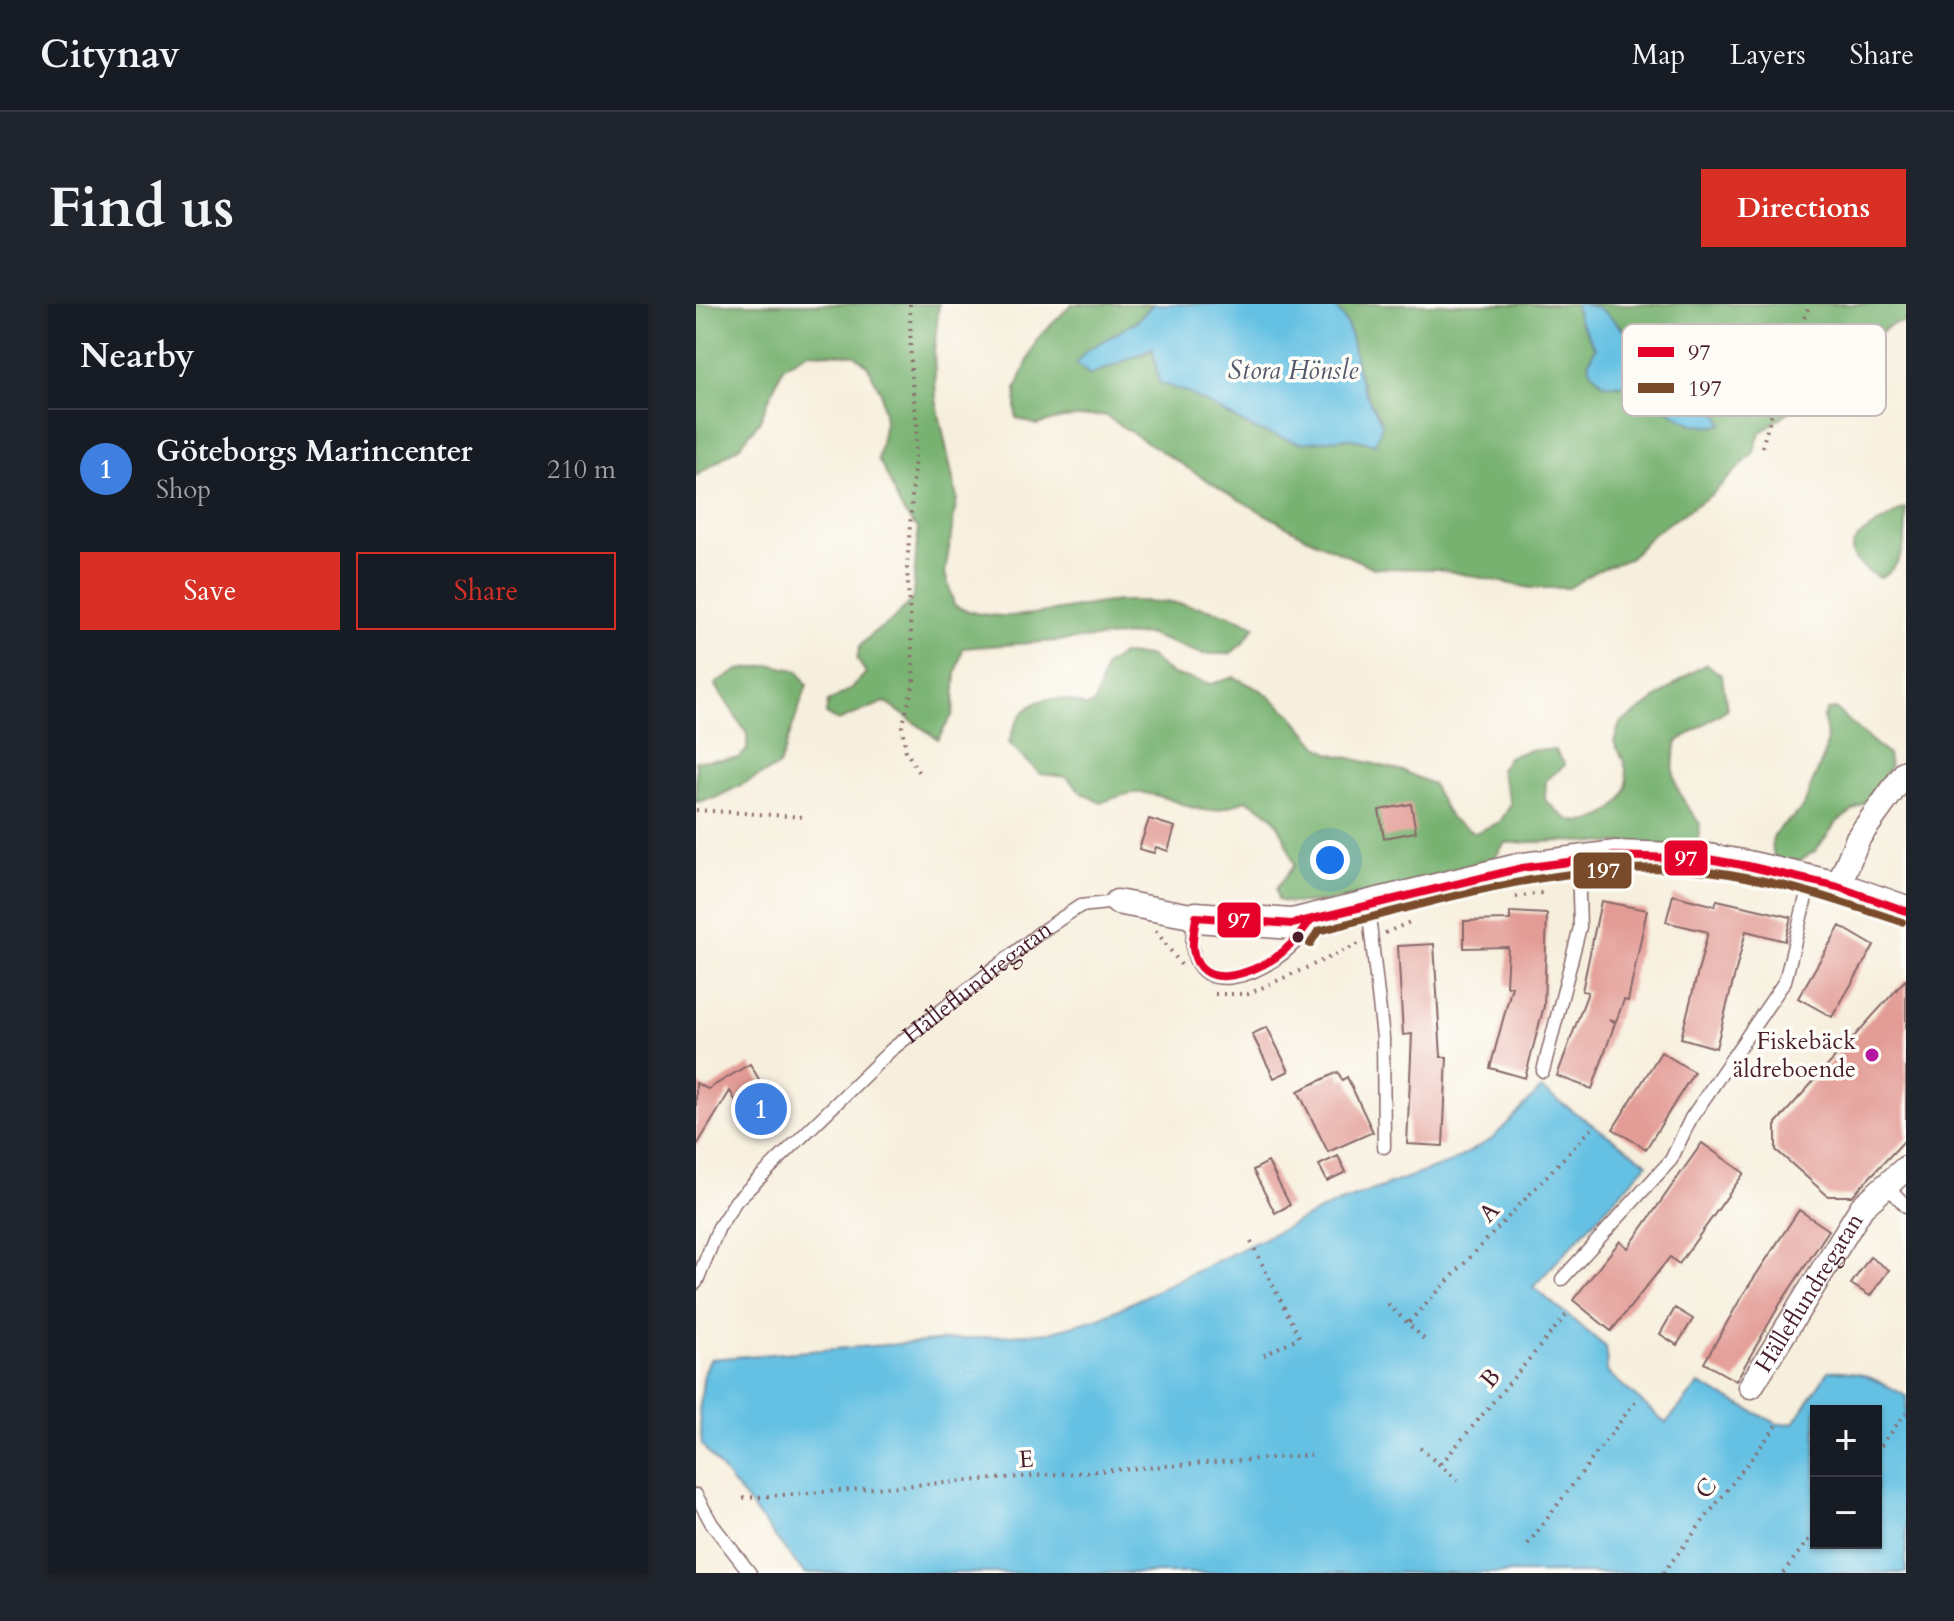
<!DOCTYPE html>
<meta charset="utf-8">
<style>
:root{--surface:#171b24;--page:#20242c;--text:#f1f3f6;--muted:#9ea1a6;--line:#363941;--accent:#d93025}
body{margin:0;font-family:Cardo,serif;background:var(--page);color:var(--text)}
.controls{position:absolute;right:24px;bottom:24px;display:grid;overflow:hidden;border-radius:0px;box-shadow:0 2px 6px #0004}
.controls button{width:72px;height:72px;display:grid;place-items:center;padding:0;border:0;border-bottom:2px solid var(--line);background:var(--surface);color:var(--text);font:40px sans-serif}
.you{position:absolute;left:634px;top:556px;width:28px;height:28px;margin:-20px;border:6px solid #fff;border-radius:50%;background:#1a73e8;box-shadow:0 0 0 12px #1a73e833}
.badge{display:grid;place-items:center;width:52px;height:52px;border-radius:50%;background:var(--accent);color:#fff;font-size:26px;font-weight:700}
.pin{position:absolute;translate:-50% -50%;border:4px solid #fff;box-shadow:0 2px 8px #0006}
.list{margin:0;padding:0;list-style:none}
h2{display:flex;justify-content:space-between;align-items:center;height:104px;margin:0;padding:0 32px;font-size:34px}
h2 small{font-size:26px;font-weight:400;color:var(--muted)}
.list li{display:grid;grid-template-columns:52px 1fr auto;gap:24px;align-items:center;box-sizing:border-box;height:120px;padding:0 32px;border-top:2px solid var(--line)}
.list b{display:block;font-size:30px;white-space:nowrap}
.list p{margin:0;font-size:26px;white-space:nowrap;color:var(--muted)}
.list em{font-size:26px;font-style:normal;color:var(--muted)}
.actions{display:flex;gap:16px;padding:24px 32px}
.actions a{flex:1;padding:18px 0;border:2px solid var(--accent);border-radius:0px;text-align:center;font-size:28px;color:var(--accent)}
.actions .main{background:var(--accent);color:#fff}
.map{position:relative;flex:none;width:1210px;height:1269px;overflow:hidden;border-radius:0px}
header{display:flex;align-items:center;gap:48px;box-sizing:border-box;height:112px;padding:0 40px;background:var(--surface);border-bottom:2px solid var(--line)}
header strong{font-size:38px}
nav{display:flex;gap:44px;margin-inline-start:auto;font-size:28px}
.intro{display:flex;align-items:center;justify-content:space-between;box-sizing:border-box;height:192px;padding:0 48px}
h1{margin:0;font-size:56px}
.button{padding:20px 36px;border-radius:0px;background:var(--accent);color:#fff;font-size:28px;font-weight:700}
main{display:flex;gap:48px;padding:0 48px}
aside{flex:1;background:var(--surface);border-radius:0px;box-shadow:0 2px 6px #0004}
.map>svg:first-child{display:block}
.forest{fill:#78b271;stroke:#61684e;stroke-width:2}
.water{fill:#65c1e3;stroke:#587087;stroke-width:2;fill-rule:evenodd}
.building{fill:#e39b95}
.lines{fill:none;stroke-linecap:round;stroke-linejoin:round}
.service-casing{stroke:#876869;stroke-width:15}
.minor-casing{stroke:#876869;stroke-width:27}
.tertiary-casing{stroke:#876869;stroke-width:33}
.path{stroke:#876869;stroke-width:4;stroke-dasharray:2 6;stroke-linecap:butt}
.service{stroke:#fff;stroke-width:12}
.minor{stroke:#fff;stroke-width:24}
.tertiary{stroke:#fff;stroke-width:30}
.bus-1-casing{stroke:#fdfcf7;stroke-width:14}
.bus-2-casing{stroke:#fdfcf7;stroke-width:14}
.bus-1{stroke:#e4002b;stroke-width:8}
.bus-2{stroke:#7a4b2a;stroke-width:8}
.bus-dot{fill:#4a1f2b;stroke:#fdfcf7;stroke-width:3}
.poi-dot{fill:#b5179e;stroke:#fdfcf7;stroke-width:3}
.labels{text-anchor:middle;stroke-width:7;stroke-linejoin:round;paint-order:stroke}
.street-label{font-size:24px;fill:#4a1f2b;stroke:#fdfcf7}
.poi-label{font-size:24px;fill:#4a1f2b;stroke:#fdfcf7;text-anchor:end}
.water-label{font-size:26px;font-style:italic;fill:#53586b;stroke:#fdfcf7}
.key{fill:#fdfcf7;stroke:#c7baba;stroke-width:2}
.key-label{font-size:22px;fill:#4a1f2b}
.line-badge{stroke:#fdfcf7;stroke-width:3}
.badge-label{font-size:22px;text-anchor:middle;font-weight:bold;fill:#fff}
</style>
<header>
<strong>Citynav</strong>
<nav><a>Map</a><a>Layers</a><a>Share</a></nav>
</header>
<div class="intro"><h1>Find us</h1><a class="button">Directions</a></div>
<main>
<aside>
<h2>Nearby<small></small></h2>
<ul class="list">
<li><span class="badge" style="background:#3f7fe0">1</span><div><b>Göteborgs Marincenter</b><p>Shop</p></div><em>210 m</em></li>
</ul>
<div class="actions"><a class="main">Save</a><a>Share</a></div>
</aside>
<div class="map">
<svg width="1210" height="1269" viewBox="0 0 1210 1269">
<rect width="100%" height="100%" fill="#fdfcf7"/>
<filter id="ink" filterUnits="userSpaceOnUse"><feTurbulence type="fractalNoise" baseFrequency=".0125" numOctaves="2"/><feDisplacementMap in="SourceGraphic" scale="16" xChannelSelector="R" yChannelSelector="G"/><feConvolveMatrix kernelMatrix="1 2 1 2 8 2 1 2 1" color-interpolation-filters="sRGB"/></filter>
<filter id="wash" filterUnits="userSpaceOnUse"><feTurbulence type="fractalNoise" baseFrequency=".006" numOctaves="4" result="noise"/><feDisplacementMap in="SourceGraphic" scale="32" xChannelSelector="R" yChannelSelector="G"/><feGaussianBlur stdDeviation="1.8" result="paint"/><feColorMatrix in="noise" values="0 0 0 0 0 0 0 0 0 0 0 0 0 0 0 0 0 1.4 0 .05"/><feComposite in="paint" operator="in"/></filter>
<g filter="url(#wash)">
<rect width="100%" height="100%" fill="#f7efdd"/>
<path class="forest" d="M0 0H243L238 48 240 95 261 194 249 269 258 301C306 327 376 299 427 297 472 296 519 301 559 322L547 339 534 350H506L451 330 267 344 260 370 257 410 242 435 189 398 142 417 130 410 132 398 155 385 170 369 161 355 164 342 178 328 196 317 217 294 222 224C196 202 201 183 182 156L189 117 185 88 171 61 159 51 113 48 87 63 63 118 44 142 0 172Z
M376 0H457L440 18 390 47 394 71 457 45 463 79 491 88 558 125 604 139 653 134 678 140 686 120C680 107 671 94 666 80 654 52 662 22 635 0H879L883 16 900 44 892 58 896 68 908 80 934 82 995 120 1018 99 1002 86 992 68 964 47 941 38 923 21 888 0H1210V18L1196 20 1141 61 1119 88 1064 129 1057 150 1015 191 958 229 933 255 900 267 873 284H834L742 265 678 264 610 233 531 189 408 111 367 114 340 121 320 114V85L341 35Z
M1210 204C1210 237 1210 261 1183 274 1143 251 1150 237 1187 217 1195 213 1202 207 1210 204Z
M427 350 453 352 476 370 515 380 538 373 567 387 596 411 622 442 633 449 707 467 736 480 754 514 779 529 804 518 815 500 804 466 812 453 834 446H859L869 461 850 476 849 496C856 502 865 512 874 516 896 524 930 504 931 479 932 463 926 452 918 438L924 419C956 402 978 376 1011 360L1026 372 1031 405 981 438C971 475 982 490 1004 520L1001 543 868 537 809 539 799 553 779 565C734 575 621 610 582 596L580 585 598 561C587 528 583 508 549 496 500 519 497 498 453 490 437 486 420 493 405 499L386 489 371 473 344 470 313 439C324 395 352 386 391 403L399 399 409 362Z
M77 361 102 367 111 381 83 462 19 494 0 498V457L43 454 51 446V430L19 380 43 366Z
M1139 405 1192 451 1194 463 1169 498 1141 518 1120 546 1104 557 1079 556C1069 522 1088 526 1105 505 1111 498 1112 490 1115 482 1125 459 1137 440 1127 415L1131 406Z"/>
<path class="water" d="M457 0H635C662 22 654 52 666 81 671 94 680 107 686 120L679 140 652 134 604 139 558 125 490 88 463 79 457 45 394 71 380 59 390 47 440 18Z
M879 0C913 0 916 20 940 37 947 41 956 42 963 47 987 60 1016 96 1027 120 989 132 967 94 934 82 927 80 916 81 908 80L896 68 892 58 900 44 883 16Z
M845 785 952 859 837 983 910 1043 911 1068 970 1119 1003 1080 1082 1120 1098 1119 1132 1067C1163 1065 1183 1077 1210 1092V1269H108L6 1141 3 1108 8 1069 14 1055 354 1028 404 1014 634 902 755 858 796 835ZM1120 1107H1180V1239H1120Z"/>
<g id="blocks">
<path class="building" d="M715 500 720 528 688 534 683 506Z
M453 515 479 523 472 547 460 543 458 549 443 545Z
M977 591 1019 602 1021 596 1095 613 1089 637 1050 627 1020 744 985 734 1012 628 970 618Z
M905 597 951 606 932 697 928 696 920 717 913 716 919 719 896 785 861 772 892 688 886 687Z
M814 608 851 610 848 702 829 774 794 764 816 682H810L812 643 768 644V617L814 616Z
M1144 622 1178 642 1136 713 1102 694Z
M738 640 745 753H751L747 842 711 840 716 730 707 731 702 642Z
M1210 675V835L1156 892H1132L1080 846V819Z
M571 723 593 767 578 774 556 730Z
M965 748 998 768 950 845 917 825Z
M54 760 82 808 55 824 34 787 0 843V779L12 785Z
M642 768 646 776 651 773 677 828 632 848 602 787Z
M1006 839 1048 869 983 960 974 953 915 1027 877 996 924 937 932 944Z
M642 852 650 868 631 877 623 861Z
M572 858 594 901 579 909 557 866Z
M1103 906 1133 926 1084 1000 1040 1077 1008 1059 1046 992Z
M1174 953 1193 966 1174 992 1155 980Z
M979 1004 997 1015 981 1041 964 1030Z"/>
</g>
</g>
<g filter="url(#ink)">
<use href="#blocks" fill-opacity="0" stroke="#876869" stroke-width="2"/>
<g class="lines">
<g class="service-casing">
<g id="service">
<path d="M672 603 687 734 688 843"/>
<path d="M500 613C476 710 582 674 612 621"/>
<path d="M847 767 884 623 882 559"/>
<path d="M1192 883 1210 902"/>
<path d="M866 975 975 856 995 814 1089 677 1114 577"/>
<path id="s1" d="M0 979 23 923 40 897 195 746 346 627 384 602 421 598"/>
<path d="M0 1191 16 1220 54 1269"/>
</g>
</g>
<g class="minor-casing">
<g id="minor">
<path d="M1142 583 1162 534 1210 468"/>
<path d="M421 598 500 613"/>
<path id="s2" d="M1055 1082 1166 903 1210 864"/>
</g>
</g>
<g class="tertiary-casing">
<path id="tertiary" d="M500 613 596 620 826 564 918 552 1012 555 1052 562 1142 583 1210 607"/>
</g>
<path class="path" d="M214 0 215 70 221 121 211 264 218 379 206 423 210 447 224 471
M1066 143 1093 50 1114 0
M0 506 108 513
M820 593 851 588
M460 627 486 662
M689 629 714 618
M519 690H552L663 640
M555 938 603 1033 568 1051
M692 1000 731 1038
M713 1018 898 822
M724 1144 765 1179
M1180 1148 1210 1109
M745 1160 871 1010
M47 1194 615 1151
M832 1240 942 1094
M967 1269 1082 1120
M1087 1269 1120 1226"/>
<use href="#service" class="service"/>
<use href="#minor" class="minor"/>
<use href="#tertiary" class="tertiary"/>
<g class="bus-1-casing">
<path id="bus-1" d="M614 617C604 631 593 644 579 654 554 670 503 689 497 645 496 635 499 623 500 613L596 620 826 564 918 552 1012 555 1052 562 1142 583 1210 607"/>
</g>
<g class="bus-2-casing">
<path id="bus-2" d="M614 640 622 627C748 595 880 553 1012 567 1079 575 1143 597 1206 618"/>
</g>
<use href="#bus-1" class="bus-1"/>
<use href="#bus-2" class="bus-2"/>
</g>
</g>
<circle class="bus-dot" cx="602" cy="633" r="7"/>
<circle class="poi-dot" cx="1176" cy="751" r="8"/>
<g class="labels">
<g class="street-label">
<text dy="8" stroke="none"><textPath href="#s1" startOffset="418">Hälleflundregatan</textPath></text>
<text transform="translate(793 908) rotate(-47)" y="8">A</text>
<text dy="8" stroke="none"><textPath href="#s2" startOffset="110">Hälleflundregatan</textPath></text>
<text transform="translate(794 1074) rotate(-50)" y="8">B</text>
<text transform="translate(330 1155) rotate(-4)" y="8">E</text>
<text transform="translate(1010 1184) rotate(-53)" y="8">C</text>
</g>
<g class="poi-label">
<text x="1160" y="745">Fiskebäck<tspan x="1160" dy="28">äldreboende</tspan></text>
</g>
<g class="water-label">
<text x="597" y="75">Stora Hönsle</text>
</g>
</g>
<rect x="926" y="20" width="264" height="92" rx="12" class="key"/>
<rect x="942" y="43" width="36" height="10" fill="#e4002b"/>
<rect x="942" y="79" width="36" height="10" fill="#7a4b2a"/>
<g class="key-label">
<text x="992" y="56">97</text>
<text x="992" y="92">197</text>
</g>
<g class="line-badge">
<rect x="967" y="535" width="46" height="38" rx="8" fill="#e4002b"/>
<rect x="876" y="547" width="61" height="39" rx="8" fill="#7a4b2a"/>
<rect x="520" y="597" width="46" height="38" rx="8" fill="#e4002b"/>
</g>
<g class="badge-label">
<text x="990" y="562">97</text>
<text x="907" y="574">197</text>
<text x="543" y="624">97</text>
</g>
</svg>
<div class="controls">
<button>+</button>
<button>−</button>
</div>
<div class="you"></div>
<div class="pin badge" style="left:65px;top:805px;background:#3f7fe0">1</div>
</div>
</main>
